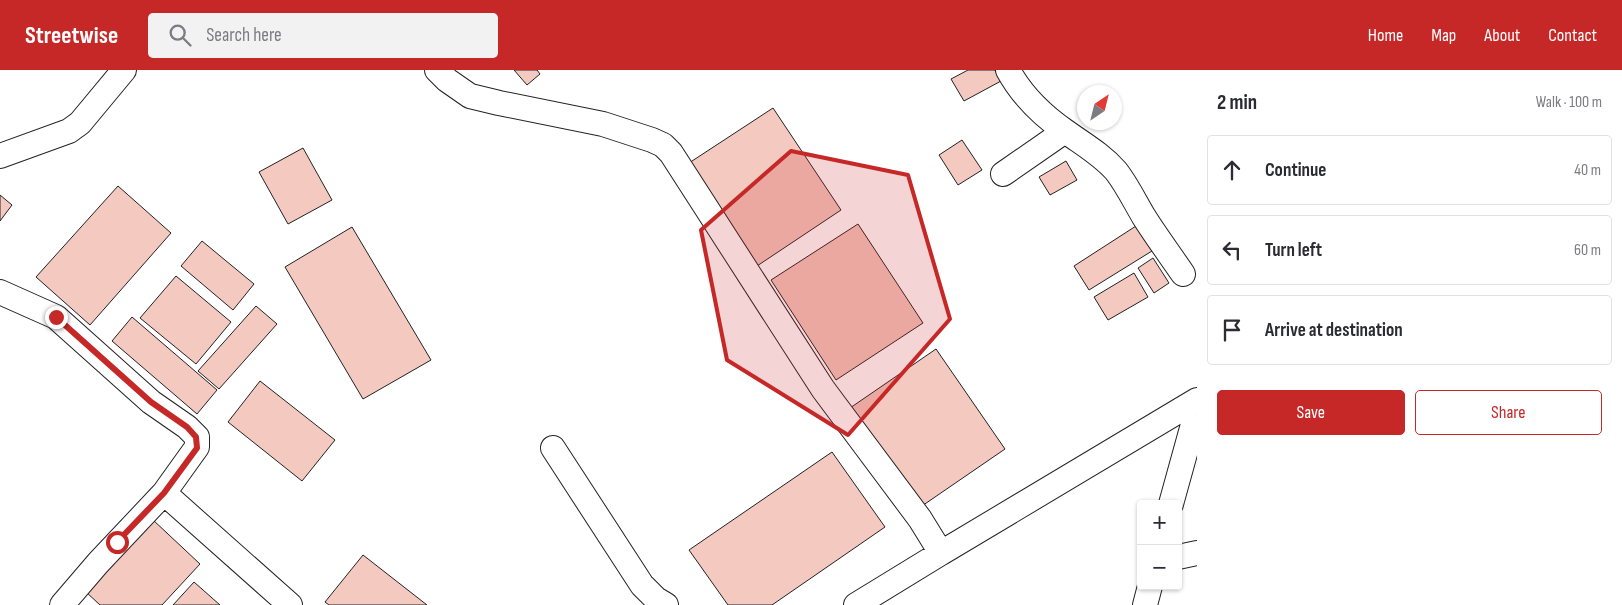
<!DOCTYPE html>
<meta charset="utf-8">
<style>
:root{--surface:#fff;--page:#f2f2f3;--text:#2b2b33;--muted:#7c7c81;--line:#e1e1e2;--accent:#c62828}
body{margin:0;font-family:"Sofia Sans Condensed",sans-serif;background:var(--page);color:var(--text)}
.controls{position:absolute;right:15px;bottom:15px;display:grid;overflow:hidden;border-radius:5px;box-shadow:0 1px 4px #0004}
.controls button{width:45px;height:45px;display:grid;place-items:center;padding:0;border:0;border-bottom:1px solid var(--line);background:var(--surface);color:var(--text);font:25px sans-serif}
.compass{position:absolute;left:1077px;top:15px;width:45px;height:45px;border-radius:50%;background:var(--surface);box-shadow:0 1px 4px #0004;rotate:35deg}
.stop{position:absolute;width:15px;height:15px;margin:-11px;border:4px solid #c62828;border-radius:50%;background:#fff}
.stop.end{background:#c62828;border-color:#fff;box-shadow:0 1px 5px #0008}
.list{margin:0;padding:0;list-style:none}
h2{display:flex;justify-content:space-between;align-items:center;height:65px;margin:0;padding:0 20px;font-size:21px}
h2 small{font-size:16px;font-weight:400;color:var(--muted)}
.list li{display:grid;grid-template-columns:32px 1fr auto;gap:15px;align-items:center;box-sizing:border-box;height:70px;margin:0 10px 10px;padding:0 10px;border:1px solid var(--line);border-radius:5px}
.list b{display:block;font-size:19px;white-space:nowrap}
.list em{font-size:16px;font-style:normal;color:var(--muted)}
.actions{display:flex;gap:10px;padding:15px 20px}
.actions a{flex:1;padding:11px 0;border:1px solid var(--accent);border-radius:5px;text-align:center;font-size:18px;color:var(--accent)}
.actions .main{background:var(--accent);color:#fff}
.icon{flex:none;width:28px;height:28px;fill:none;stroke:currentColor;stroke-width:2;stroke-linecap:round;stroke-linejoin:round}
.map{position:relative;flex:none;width:1197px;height:535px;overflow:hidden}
header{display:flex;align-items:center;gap:30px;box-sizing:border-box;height:70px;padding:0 25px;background:var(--accent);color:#fff}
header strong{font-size:24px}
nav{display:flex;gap:28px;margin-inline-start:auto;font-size:18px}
.search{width:350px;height:45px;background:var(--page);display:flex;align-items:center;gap:12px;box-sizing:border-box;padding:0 18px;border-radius:5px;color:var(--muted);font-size:19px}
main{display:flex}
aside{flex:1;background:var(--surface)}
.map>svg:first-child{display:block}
.building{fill:#f3c9c0;stroke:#222}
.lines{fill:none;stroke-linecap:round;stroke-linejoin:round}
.minor-casing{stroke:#222;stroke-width:26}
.minor{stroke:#fff;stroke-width:24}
.route{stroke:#c62828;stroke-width:6}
.marked{fill:#c62828;fill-opacity:0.2;stroke:#c62828;stroke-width:4;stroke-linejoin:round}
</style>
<header>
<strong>Streetwise</strong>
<div class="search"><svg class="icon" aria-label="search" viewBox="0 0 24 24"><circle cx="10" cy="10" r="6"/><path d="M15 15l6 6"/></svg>Search here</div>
<nav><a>Home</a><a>Map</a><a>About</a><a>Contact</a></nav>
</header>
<main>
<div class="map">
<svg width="1197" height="535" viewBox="0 0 1197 535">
<rect width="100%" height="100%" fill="#fff"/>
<path class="building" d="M514 0H537L540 4 527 15Z
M968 0H995L1001 11 964 31 951 9Z
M773 38 841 140 757 196 689 93Z
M962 70 982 100 958 115 939 85Z
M303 78 332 130 288 154 259 102Z
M1066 91 1077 110 1050 125 1039 107Z
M118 116 171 163 90 255 36 207Z
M0 125 12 135 0 151Z
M858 154 923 253 836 310 771 210Z
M1136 156 1152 181 1089 220 1074 196Z
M352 157 431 290 363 329 285 197Z
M202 171 254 214 233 240 181 196Z
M1153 188 1169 213 1154 223 1138 198Z
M1134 203 1148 227 1108 250 1094 227Z
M176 206 231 252 196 294 140 248Z
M256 236 277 254 219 319 198 301Z
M132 247 217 320 197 344 112 271Z
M936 279 1005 379 919 438 850 338Z
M260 311 335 370 302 411 228 352Z
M832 382 885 457 772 535H728L689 480Z
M152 449 200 494 162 535H100L85 521Z
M363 485 427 535H329L325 532Z
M194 512 220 535H173Z"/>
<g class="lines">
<g class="minor-casing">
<path id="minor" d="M437 0 447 10 470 26 499 33 603 54 652 70 663 75 671 83 823 319 920 449 941 483 1197 330
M1008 0C1021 24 1042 45 1065 61 1083 74 1101 84 1116 101 1127 115 1135 132 1144 147 1156 166 1170 185 1183 204
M0 86 69 61 80 53 124 0
M1003 104 1065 61
M0 222 56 247 151 332 187 357 197 367V377L164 423 98 493 62 535
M553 378 642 515 656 529 666 535
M164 423 290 535
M1171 434 1197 340
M1178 487 1197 483
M856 535 941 483
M1145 535 1150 516"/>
</g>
<use href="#minor" class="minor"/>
</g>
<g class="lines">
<path class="route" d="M56 247 151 332 187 357 196 367 197 378 164 423 117 472"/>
</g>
<path class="marked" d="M791 81 908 105 950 249 848 365 727 290 701 160Z"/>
</svg>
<div class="controls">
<button>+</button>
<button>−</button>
</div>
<svg class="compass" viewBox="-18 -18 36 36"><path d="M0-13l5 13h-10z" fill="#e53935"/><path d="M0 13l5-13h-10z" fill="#7c7c81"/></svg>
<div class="stop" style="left:117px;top:472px"></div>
<div class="stop end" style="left:56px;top:247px"></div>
</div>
<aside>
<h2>2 min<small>Walk · 100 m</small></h2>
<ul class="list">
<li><svg class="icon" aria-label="ahead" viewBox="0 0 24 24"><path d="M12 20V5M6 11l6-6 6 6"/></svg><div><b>Continue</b></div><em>40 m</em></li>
<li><svg class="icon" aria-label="left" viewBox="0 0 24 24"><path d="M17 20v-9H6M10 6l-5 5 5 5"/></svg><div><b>Turn left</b></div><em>60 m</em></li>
<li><svg class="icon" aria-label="arrive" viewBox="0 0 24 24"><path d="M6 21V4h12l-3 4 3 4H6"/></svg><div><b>Arrive at destination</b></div></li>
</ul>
<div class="actions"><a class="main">Save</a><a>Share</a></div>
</aside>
</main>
